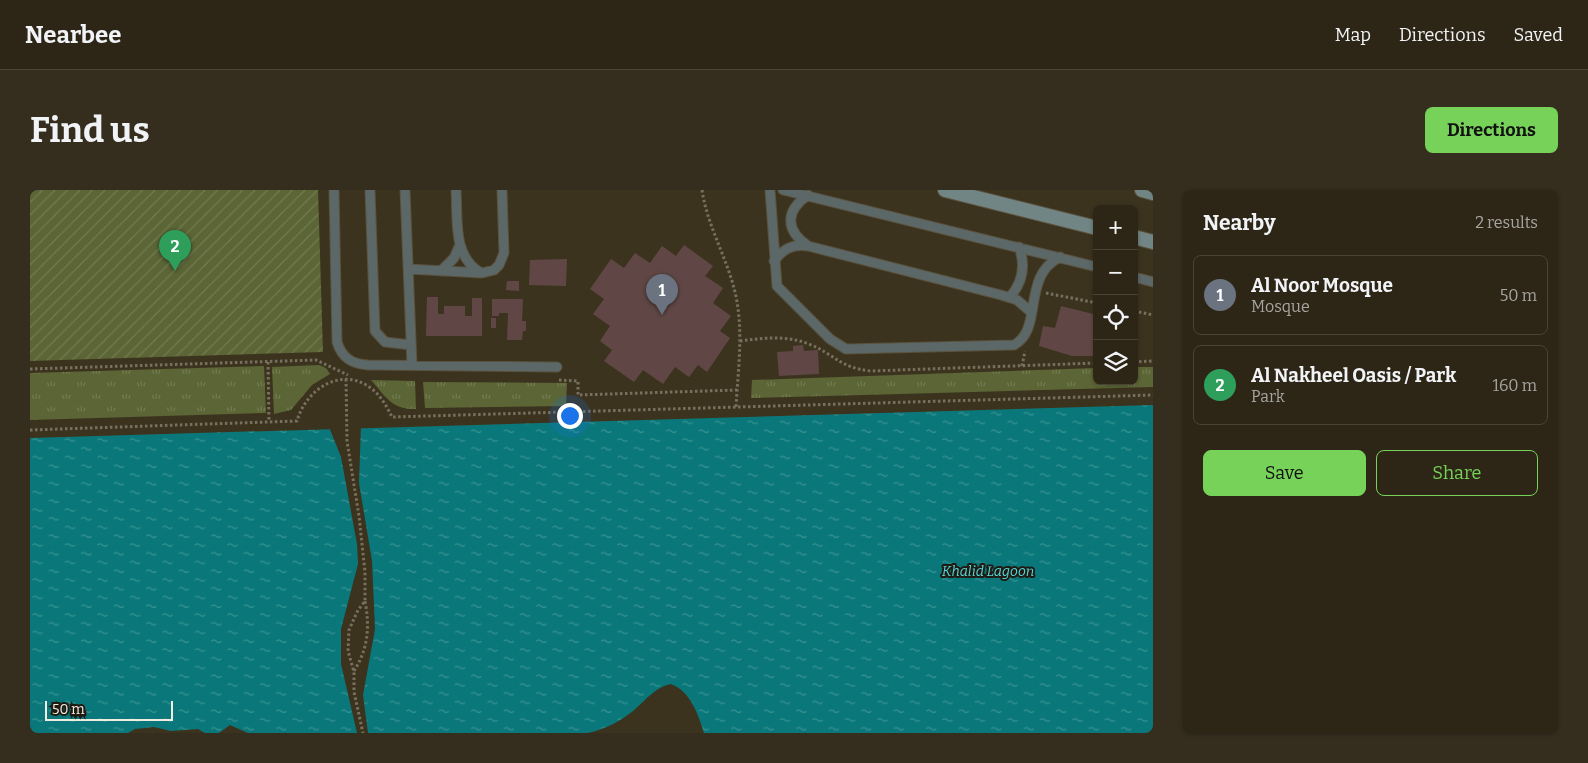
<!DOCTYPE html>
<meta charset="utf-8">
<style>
:root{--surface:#2d2616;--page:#352e1f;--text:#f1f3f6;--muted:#a7a5a1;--line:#484335;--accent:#77d259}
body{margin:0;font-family:Bitter,serif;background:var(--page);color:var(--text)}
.controls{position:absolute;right:15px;top:15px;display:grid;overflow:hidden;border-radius:8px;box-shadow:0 1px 4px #0004}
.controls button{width:45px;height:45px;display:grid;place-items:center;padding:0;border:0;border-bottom:1px solid var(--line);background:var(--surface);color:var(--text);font:25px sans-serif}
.scale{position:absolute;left:15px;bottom:12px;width:128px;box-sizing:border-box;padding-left:5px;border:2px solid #f1ecdf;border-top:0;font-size:14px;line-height:18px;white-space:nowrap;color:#f1ecdf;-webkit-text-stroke:4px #1f1b12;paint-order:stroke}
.you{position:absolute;left:539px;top:225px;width:18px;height:18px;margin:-12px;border:4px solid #fff;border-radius:50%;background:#1a73e8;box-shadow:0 0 0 8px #1a73e833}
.badge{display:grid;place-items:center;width:32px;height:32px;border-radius:50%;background:var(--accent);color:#fff;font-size:16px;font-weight:700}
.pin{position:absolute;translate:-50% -41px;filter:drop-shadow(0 1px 2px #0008)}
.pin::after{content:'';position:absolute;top:26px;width:18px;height:15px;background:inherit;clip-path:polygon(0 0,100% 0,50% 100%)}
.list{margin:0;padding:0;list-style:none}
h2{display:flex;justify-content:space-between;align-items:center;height:65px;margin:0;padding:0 20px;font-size:21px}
h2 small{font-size:16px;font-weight:400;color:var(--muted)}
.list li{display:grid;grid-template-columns:32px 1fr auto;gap:15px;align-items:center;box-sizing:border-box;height:80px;margin:0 10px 10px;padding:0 10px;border:1px solid var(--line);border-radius:8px}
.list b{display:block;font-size:19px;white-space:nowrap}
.list p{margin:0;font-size:16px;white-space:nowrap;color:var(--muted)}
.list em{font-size:16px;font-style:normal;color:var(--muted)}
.actions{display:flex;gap:10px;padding:15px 20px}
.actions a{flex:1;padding:11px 0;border:1px solid var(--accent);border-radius:8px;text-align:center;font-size:18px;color:var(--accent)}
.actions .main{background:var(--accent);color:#111}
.icon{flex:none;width:28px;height:28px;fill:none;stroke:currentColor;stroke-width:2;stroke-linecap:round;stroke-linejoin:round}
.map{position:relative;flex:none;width:1123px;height:543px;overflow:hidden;border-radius:8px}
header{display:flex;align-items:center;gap:30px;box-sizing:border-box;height:70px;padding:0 25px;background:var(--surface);border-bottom:1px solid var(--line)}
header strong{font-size:24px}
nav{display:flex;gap:28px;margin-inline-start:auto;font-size:18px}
.intro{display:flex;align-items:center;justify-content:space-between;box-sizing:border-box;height:120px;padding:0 30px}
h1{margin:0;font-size:35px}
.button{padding:12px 22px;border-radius:8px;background:var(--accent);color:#111;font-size:18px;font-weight:700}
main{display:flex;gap:30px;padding:0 30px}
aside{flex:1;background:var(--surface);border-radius:8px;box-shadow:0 1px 4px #0004}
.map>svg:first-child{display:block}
.grass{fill:url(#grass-tufts)}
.garden{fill:url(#garden-furrows)}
.water{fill:url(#water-ripples)}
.pier{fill:#3c331e}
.building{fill:#604745}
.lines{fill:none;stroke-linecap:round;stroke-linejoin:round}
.service-casing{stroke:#59513d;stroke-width:11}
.secondary-casing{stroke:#59513d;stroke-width:16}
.path{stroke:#78705e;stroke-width:3;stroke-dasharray:2.5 2.5;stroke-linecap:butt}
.service{stroke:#5b6867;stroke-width:9}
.secondary{stroke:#708584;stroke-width:14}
.labels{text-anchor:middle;stroke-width:4;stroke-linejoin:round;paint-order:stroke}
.water-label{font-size:14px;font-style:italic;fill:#57d5d7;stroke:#1f1b12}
</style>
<header>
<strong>Nearbee</strong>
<nav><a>Map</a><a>Directions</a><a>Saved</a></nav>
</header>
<div class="intro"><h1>Find us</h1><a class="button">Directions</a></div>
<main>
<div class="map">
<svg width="1123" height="543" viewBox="0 0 1123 543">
<defs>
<pattern id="grass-tufts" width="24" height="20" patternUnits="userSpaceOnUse" patternTransform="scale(1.25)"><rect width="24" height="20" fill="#5b6535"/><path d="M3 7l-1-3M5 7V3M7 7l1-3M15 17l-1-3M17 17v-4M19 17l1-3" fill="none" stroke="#737b52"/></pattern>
<pattern id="garden-furrows" width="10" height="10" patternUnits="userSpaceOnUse" patternTransform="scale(1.25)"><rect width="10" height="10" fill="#5b6535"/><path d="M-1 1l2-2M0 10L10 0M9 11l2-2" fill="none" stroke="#737b52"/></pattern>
<pattern id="water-ripples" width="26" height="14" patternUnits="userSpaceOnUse" patternTransform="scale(1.25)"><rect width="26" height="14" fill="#0a787a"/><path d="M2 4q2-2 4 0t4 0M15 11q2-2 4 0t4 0" fill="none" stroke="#3a9293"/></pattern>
</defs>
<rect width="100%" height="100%" fill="#3c331e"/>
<path class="grass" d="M289 175 296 178 300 184 282 195 261 220 244 224 242 177Z
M234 176 236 223 0 230V183Z
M1104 177H1123V197L721 208 722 190 1067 178V191H1104Z
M341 190 385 191 386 219C362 220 356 207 341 190Z
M393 192 537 193 536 216 395 218Z"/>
<path class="garden" d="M0 0H288L293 162 0 171Z"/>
<path class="water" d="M1123 215V543H674C668 524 661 502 641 494 625 497 615 511 603 521 589 532 574 540 557 543H218L200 535 189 543H175L168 539 141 541 124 537 105 539 98 543H0V248Z"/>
<path class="pier" d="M331 235 329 293 342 371 345 439 333 505 338 543H327L311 474V439L328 374 327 354 311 267 299 237Z"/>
<path class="building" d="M654 55 683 76 675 86 693 98 683 113 701 126 690 141 700 148 677 182 668 175 659 187 645 177 633 194 613 180 604 192 574 171 582 160 570 151 580 136 563 124 574 109 560 99 581 69 594 78 605 63 620 73 632 56 646 66Z
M537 69 536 96 499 95 500 70Z
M477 91H489V101L476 100Z
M397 107H408V124H414V116H435V126H442V108H452V146H396Z
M462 109H493L492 131H496V141H493L492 150H477L478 123H469V126H462Z
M1031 116 1067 125V166H1042L1009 156 1013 136 1025 138Z
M461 128H466V138H461Z
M773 155 774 161 788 160 789 184 749 186 747 162 763 161V156Z"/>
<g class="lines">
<g class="service-casing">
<path id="service" d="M304 0 307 152C312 168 322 174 338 175L527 177
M340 0 345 141 355 152 381 155
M375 0 382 175
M426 0C428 30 422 66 451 83
M740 0 747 96 800 149 816 159 984 155C1014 139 991 86 1030 67
M753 0 1067 77
M778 56C755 40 755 21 778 5
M744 71C753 59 762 54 778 56L971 105 987 110 1001 122
M378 79 452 83 464 80 469 75 474 63 472 0
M411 81 424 68 429 57
M1104 87 1123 92
M980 107C993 92 996 76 989 57"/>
</g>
<g class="secondary-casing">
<path id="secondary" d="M915 0 1067 38
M1112 0 1123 3
M1104 47 1123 52"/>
</g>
<path class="path" d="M672 0C677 35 697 68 705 102 714 140 708 179 706 218
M1016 103 1067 113
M1104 121 1123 125
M710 151C733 148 756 145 779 154 804 164 810 178 841 181L1067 173
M238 172 239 232
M1104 172 1123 171
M992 176 995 161
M0 179 286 170 318 185
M316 189 317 251 329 326 335 382V411L328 420 319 440 318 461 324 482V502L333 543
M529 190 548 191V205L707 200
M0 240 267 231C276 199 312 175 342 199 351 206 357 217 362 227L1123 205
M324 481C338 459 340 437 335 411"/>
<use href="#service" class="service"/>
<use href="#secondary" class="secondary"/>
</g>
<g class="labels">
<g class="water-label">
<text x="958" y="386">Khalid Lagoon</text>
</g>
</g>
</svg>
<div class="controls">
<button>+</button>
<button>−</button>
<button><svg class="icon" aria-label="locate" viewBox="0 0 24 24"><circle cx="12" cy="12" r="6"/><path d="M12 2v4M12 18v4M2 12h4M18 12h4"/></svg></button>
<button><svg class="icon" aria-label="layers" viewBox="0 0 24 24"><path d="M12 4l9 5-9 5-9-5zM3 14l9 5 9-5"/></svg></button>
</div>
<div class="scale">50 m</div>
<div class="you"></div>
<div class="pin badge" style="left:632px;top:125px;background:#6b7280">1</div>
<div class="pin badge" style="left:145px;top:81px;background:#2e9e5b">2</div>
</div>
<aside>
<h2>Nearby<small>2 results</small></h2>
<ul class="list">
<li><span class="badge" style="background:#6b7280">1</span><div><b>Al Noor Mosque</b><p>Mosque</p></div><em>50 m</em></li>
<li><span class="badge" style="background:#2e9e5b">2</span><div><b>Al Nakheel Oasis / Park</b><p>Park</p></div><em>160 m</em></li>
</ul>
<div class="actions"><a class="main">Save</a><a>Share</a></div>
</aside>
</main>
